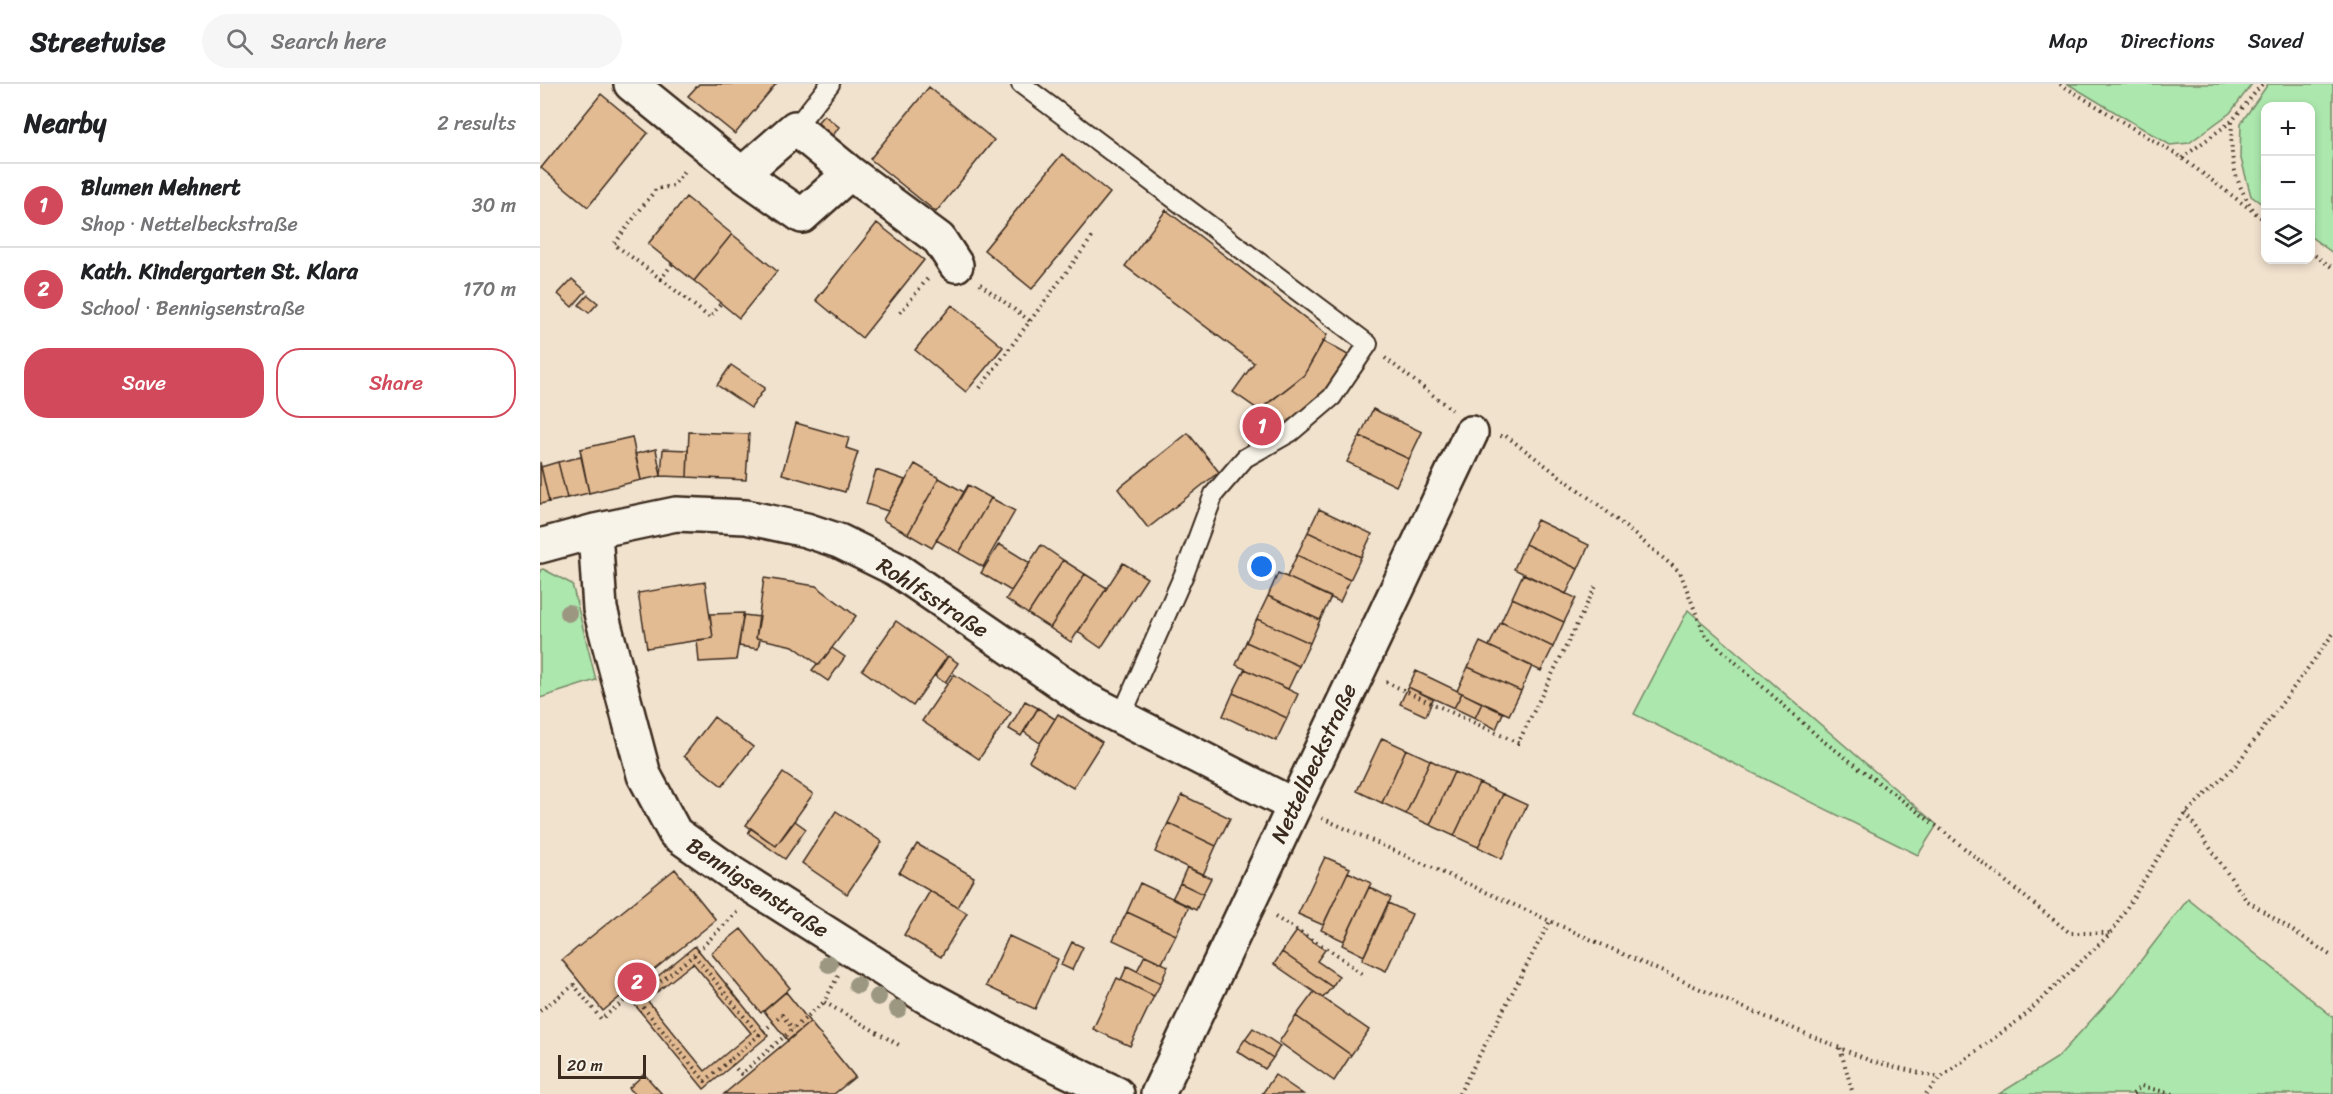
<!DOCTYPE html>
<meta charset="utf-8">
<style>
:root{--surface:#fff;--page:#f6f6f6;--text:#202124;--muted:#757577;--line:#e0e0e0;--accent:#d1495b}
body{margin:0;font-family:Sriracha,sans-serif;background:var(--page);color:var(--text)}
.controls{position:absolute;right:18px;top:18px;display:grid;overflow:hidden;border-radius:12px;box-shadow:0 3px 9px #0003}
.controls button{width:54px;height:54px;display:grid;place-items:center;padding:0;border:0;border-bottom:2px solid var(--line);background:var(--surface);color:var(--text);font:30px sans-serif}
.scale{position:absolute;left:18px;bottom:15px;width:88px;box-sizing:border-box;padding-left:6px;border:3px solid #3b2a1e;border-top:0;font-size:16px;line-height:21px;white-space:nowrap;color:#3b2a1e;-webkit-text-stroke:4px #f7f3e8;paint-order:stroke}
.you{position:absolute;left:722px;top:483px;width:21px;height:21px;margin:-15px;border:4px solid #fff;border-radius:50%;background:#1a73e8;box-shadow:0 0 0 9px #1a73e833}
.badge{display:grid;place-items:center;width:39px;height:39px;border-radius:50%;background:var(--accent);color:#fff;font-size:20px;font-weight:700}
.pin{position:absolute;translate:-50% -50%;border:3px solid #fff;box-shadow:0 2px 6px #0006}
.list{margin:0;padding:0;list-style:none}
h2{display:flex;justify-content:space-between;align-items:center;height:78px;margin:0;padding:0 24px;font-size:26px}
h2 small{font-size:20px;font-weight:400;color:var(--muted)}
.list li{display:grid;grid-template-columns:39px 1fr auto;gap:18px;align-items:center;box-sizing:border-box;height:84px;padding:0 24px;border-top:2px solid var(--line)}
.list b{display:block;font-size:22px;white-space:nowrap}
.list p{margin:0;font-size:20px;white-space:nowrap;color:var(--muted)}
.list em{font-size:20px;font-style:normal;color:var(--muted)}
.actions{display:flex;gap:12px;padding:18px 24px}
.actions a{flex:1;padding:14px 0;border:2px solid var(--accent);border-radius:24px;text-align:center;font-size:21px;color:var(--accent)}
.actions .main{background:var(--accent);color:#fff}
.icon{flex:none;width:33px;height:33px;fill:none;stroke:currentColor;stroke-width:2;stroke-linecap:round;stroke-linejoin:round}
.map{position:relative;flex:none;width:1793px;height:1010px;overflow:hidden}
header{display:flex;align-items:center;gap:36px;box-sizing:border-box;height:84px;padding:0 30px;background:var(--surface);border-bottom:2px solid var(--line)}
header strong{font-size:28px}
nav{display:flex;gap:33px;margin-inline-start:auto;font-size:21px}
.search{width:420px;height:54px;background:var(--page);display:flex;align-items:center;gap:15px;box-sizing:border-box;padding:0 21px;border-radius:33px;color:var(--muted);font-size:22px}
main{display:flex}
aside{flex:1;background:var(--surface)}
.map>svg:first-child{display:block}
.green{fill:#ace7ad;stroke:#748866;stroke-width:1.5}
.building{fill:#e3bb93;stroke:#3b2a1e;stroke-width:1.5;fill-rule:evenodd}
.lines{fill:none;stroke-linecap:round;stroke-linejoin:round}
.lane-casing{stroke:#3b2a1e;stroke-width:22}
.street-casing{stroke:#3b2a1e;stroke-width:38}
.path{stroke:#3b2a1e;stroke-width:4;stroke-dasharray:1.5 4.5;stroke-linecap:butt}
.lane{stroke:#f7f3e8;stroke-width:18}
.street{stroke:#f7f3e8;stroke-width:33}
.tree{fill:#9c9781}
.labels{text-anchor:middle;stroke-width:5;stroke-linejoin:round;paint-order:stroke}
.street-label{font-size:22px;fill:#3b2a1e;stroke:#f7f3e8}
</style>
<header>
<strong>Streetwise</strong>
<div class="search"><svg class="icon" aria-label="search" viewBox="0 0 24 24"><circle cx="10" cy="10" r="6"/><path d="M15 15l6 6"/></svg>Search here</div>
<nav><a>Map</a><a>Directions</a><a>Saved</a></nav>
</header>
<main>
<aside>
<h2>Nearby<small>2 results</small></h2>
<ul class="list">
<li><span class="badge">1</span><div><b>Blumen Mehnert</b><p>Shop · Nettelbeckstraße</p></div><em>30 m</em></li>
<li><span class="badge">2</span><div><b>Kath. Kindergarten St. Klara</b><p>School · Bennigsenstraße</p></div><em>170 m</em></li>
</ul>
<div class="actions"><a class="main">Save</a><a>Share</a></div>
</aside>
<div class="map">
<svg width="1793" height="1010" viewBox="0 0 1793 1010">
<rect width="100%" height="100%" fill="#f1e2ce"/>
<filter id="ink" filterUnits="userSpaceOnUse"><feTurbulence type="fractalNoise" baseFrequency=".0167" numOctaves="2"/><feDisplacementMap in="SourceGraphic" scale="12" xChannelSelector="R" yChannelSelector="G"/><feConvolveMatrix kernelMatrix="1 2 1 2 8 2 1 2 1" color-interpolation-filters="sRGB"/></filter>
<g filter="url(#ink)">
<path class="green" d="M1528 0H1712L1690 29 1649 59 1630 61Z
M1728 0H1793V169L1771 153 1770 22H1726L1725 122 1711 112 1700 71 1701 39Z
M3 485 32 500 56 596 0 614V486Z
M1148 526 1397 741 1378 771 1094 630Z
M1648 815 1793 933V1010H1459L1517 974 1575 910Z"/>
<path class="building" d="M159 0H236L195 50 148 12Z
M389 3 454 56 396 128 330 75Z
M61 10 108 49 48 123 1 84Z
M284 31 299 43 292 53 276 40Z
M522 70 570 109 492 205 444 166Z
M146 113 192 150 154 197 108 160Z
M626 126 787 251 764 291 719 326 693 308 714 279 585 182Z
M337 139 384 176 322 254 276 216Z
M192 150 237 187 199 234 154 197Z
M32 195 46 207 32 223 18 210Z
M48 211 58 219 49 229 39 221Z
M412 221 463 263 426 308 375 266Z
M783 257 808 271 788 307 742 343 725 322 764 291Z
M191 281 225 304 211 324 177 301Z
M725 322 742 343 718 362 701 341Z
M833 325 882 348 869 375 820 352Z
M256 339 309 354 306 364 318 368 305 408 242 390Z
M149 348 209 350 206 396 147 393Z
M648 349 679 388 608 444 578 405Z
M820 352 869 375 856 402 807 378Z
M92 353 101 396 49 409 40 365Z
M116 365 121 392 101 396 95 370Z
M123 365 148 366 147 393 121 392Z
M41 373 49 409 27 414 18 378Z
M0 378 9 418 0 420Z
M18 378 27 414 9 418 1 383Z
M375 380 399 394 368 450 343 436Z
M336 386 365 396 348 427 326 420Z
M399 394 424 408 392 464 368 450Z
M428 401 451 414 419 469 396 456Z
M451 414 475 427 443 483 419 469Z
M779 425 832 450 821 473 768 448Z
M997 436 1049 461 1038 485 985 460Z
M768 448 821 473 810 496 757 471Z
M459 460 490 479 471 507 441 489Z
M985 460 1038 485 1026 510 974 485Z
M501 461 523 476 488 530 466 515Z
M757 471 810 496 800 518 747 493Z
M523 476 545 490 510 544 488 530Z
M583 479 607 494 561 564 538 548Z
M738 489 791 513 780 536 728 512Z
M545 490 567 504 531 558 510 544Z
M983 490 1036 514 1024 538 972 514Z
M224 494 276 502 316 532 279 581 253 562 216 554Z
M165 498 173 554 107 564 98 509Z
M728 512 780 536 770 559 717 535Z
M972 514 1024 538 1013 563 961 538Z
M204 529 196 576 159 578 157 556 173 554 170 530Z
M203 531 220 533 216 554 220 555 218 565 199 562Z
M717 535 770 559 759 582 706 558Z
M356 537 407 573 373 622 322 586Z
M961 538 1013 563 1001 587 949 562Z
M706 558 759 582 748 605 696 581Z
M940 558 992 582 981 607 928 583Z
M292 564 305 573 288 597 272 586 277 580 279 581Z
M408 572 418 579 405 599 395 592Z
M928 583 981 607 969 631 917 607Z
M705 585 758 610 747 634 693 609Z
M876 587 922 609 914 624 868 603Z
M414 590 471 629 439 675 382 637Z
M868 603 893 615 886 632 860 620Z
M693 609 747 634 736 657 683 632Z
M922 609 942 619 935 634 914 624Z
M485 617 498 624 481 652 469 645Z
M942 619 963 629 956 645 935 634Z
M498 624 515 635 500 659 484 648Z
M518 630 562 658 533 704 489 677Z
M174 633 213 663 182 702 144 672Z
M842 654 866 665 842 719 817 707Z
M866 665 890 676 866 730 842 719Z
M890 676 914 688 890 741 866 730Z
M914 688 939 699 914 752 890 741Z
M243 689 273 710 236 762 206 741Z
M939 699 963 710 938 763 914 752Z
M963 710 987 721 962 775 938 763Z
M642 711 690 734 676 762 628 739Z
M296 727 342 758 307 810 262 779Z
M255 737 266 745 245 775 208 749 211 744 236 762Z
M628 739 676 762 663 791 615 768Z
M377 760 434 793 417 823 359 789Z
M785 773 810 784 783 841 758 830Z
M647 783 671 794 663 810 640 799Z
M135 785 176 836 105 893 110 899 97 910 91 904 63 927 22 876Z
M808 788 831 799 804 857 781 846Z
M600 799 649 822 636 851 587 828Z
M640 799 663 810 656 826 632 815Z
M829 803 851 814 824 872 802 861Z
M390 807 427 829 401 873 364 851Z
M848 819 872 830 846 887 822 876Z
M587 828 636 851 622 879 573 856Z
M201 845 250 904 221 929 171 869Z
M757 847 785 866 777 877 799 892 792 903 742 868Z
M469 852 518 875 495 925 446 902Z
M532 858 543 863 532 886 521 881Z
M155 862 228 952 164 1005 90 915ZM153 879 211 949 165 987 107 916Z
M742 868 792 903 783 914 734 880Z
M605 871 628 882 621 899 597 887Z
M587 882 621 899 614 912 581 896Z
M577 894 614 912 590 962 553 945Z
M246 908 270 938 248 957 224 927Z
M774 908 829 946 811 971 756 932Z
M756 932 811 971 794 997 739 958Z
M270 938 315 993 294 1010H184Z
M713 944 740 962 733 974 705 955Z
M705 955 733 974 725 985 697 967Z
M104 990 122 1010H95L89 1004Z
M735 991 763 1010H722Z"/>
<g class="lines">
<g class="lane-casing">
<path id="lane" d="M481 0 828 260 792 313 751 348 705 374 674 410 645 488 581 633
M255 44 290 0"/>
</g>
<g class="street-casing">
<path id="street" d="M91 0 202 90 255 44 310 89
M202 90 262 132 310 89 399 155 416 181
M55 447 60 525 104 691 135 749 193 790 387 913 487 967 577 1010
M0 462 55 447 136 430 206 433 266 446 299 457 356 485 545 615 753 721
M618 1010 931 349"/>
</g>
<path class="path" d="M1520 0 1642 74 1726 137
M1692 38C1690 76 1693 95 1714 127
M1642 74 1692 37 1722 0
M1770 168 1793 184
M132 180 121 195 74 160 116 105 133 102 146 84
M121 195 170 234 181 219
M440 200 490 237
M360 229 388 194
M845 274 912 326
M440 304 554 151
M960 352H966L1060 422 1140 488 1164 550 1282 656 1403 747 1530 849H1571
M846 598 978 659 1056 502
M1646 729 1706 816 1793 873
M782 734 1176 912 1331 977 1400 994
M735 833 796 870 822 890
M154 871 219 951 189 977
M298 892 284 918 359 961
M97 916 154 871 197 828
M0 927 34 901 61 935 84 917 97 916 165 997 189 977 201 990 284 918
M219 951 242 931 253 945
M1300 964 1313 1010
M919 1010 1010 837
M1386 1010 1400 994 1484 932 1571 849 1646 729 1697 680 1793 550
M1593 1010 1601 1002 1633 1010"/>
<use href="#lane" class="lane"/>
<use href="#street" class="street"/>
</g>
<g class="tree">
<circle cx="28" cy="529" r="9"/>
<circle cx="289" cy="880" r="9"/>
<circle cx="317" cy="901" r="9"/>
<circle cx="338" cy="913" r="9"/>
<circle cx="358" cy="925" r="9"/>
</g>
</g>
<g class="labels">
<g class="street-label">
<text transform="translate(393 513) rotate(33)" y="8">Rohlfsstraße</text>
<text transform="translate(773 679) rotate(-65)" y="8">Nettelbeckstraße</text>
<text transform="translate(218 803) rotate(33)" y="8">Bennigsenstraße</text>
</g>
</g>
</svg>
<div class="controls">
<button>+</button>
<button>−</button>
<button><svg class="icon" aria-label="layers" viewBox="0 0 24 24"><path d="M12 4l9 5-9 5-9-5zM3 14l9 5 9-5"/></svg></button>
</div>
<div class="scale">20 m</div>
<div class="you"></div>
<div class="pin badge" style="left:722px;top:342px">1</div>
<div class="pin badge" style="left:97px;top:898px">2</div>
</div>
</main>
